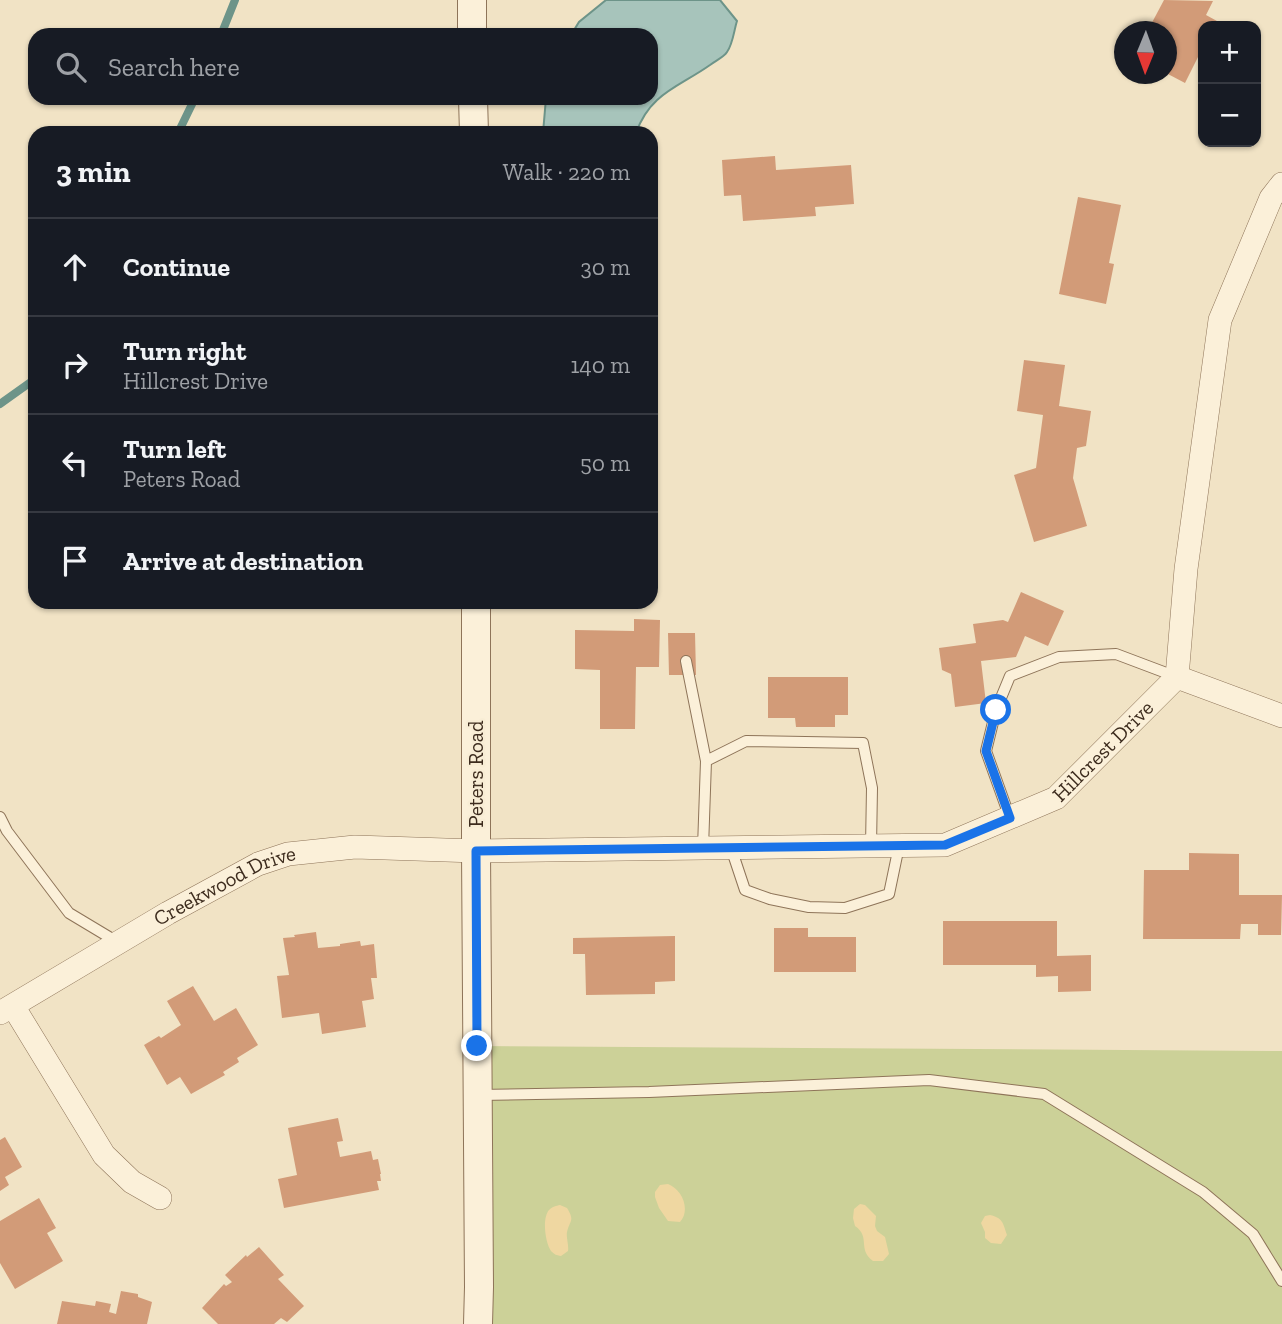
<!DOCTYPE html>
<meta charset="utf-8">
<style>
:root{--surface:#171b24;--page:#242831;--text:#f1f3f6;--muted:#9ea1a6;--line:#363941}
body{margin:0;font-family:"Zilla Slab",serif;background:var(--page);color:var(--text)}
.controls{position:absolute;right:21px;top:21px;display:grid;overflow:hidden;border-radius:14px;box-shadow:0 2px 5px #0004}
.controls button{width:63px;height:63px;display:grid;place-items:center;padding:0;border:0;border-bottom:2px solid var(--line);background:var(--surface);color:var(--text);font:35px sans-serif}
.compass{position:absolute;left:1114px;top:21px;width:63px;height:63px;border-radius:50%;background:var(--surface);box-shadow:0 2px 5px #0004;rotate:181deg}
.stop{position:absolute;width:21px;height:21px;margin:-16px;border:5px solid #1a73e8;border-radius:50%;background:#fff}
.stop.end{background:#1a73e8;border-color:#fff;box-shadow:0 2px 7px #0008}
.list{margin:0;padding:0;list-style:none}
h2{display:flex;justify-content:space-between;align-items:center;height:91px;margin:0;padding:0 28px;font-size:30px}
h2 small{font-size:23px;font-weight:400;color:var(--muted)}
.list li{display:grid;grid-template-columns:46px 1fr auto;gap:21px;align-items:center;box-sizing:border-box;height:98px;padding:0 28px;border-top:2px solid var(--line)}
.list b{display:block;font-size:26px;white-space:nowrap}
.list p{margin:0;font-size:23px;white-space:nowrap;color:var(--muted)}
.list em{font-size:23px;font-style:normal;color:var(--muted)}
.icon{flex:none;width:38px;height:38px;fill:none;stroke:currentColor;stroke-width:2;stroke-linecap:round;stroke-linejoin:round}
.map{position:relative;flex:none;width:1282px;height:1324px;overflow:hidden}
.search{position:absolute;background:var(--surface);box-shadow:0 2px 5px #0004;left:28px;top:28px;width:630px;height:77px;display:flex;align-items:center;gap:18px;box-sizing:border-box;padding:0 24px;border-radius:21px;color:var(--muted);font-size:26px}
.panel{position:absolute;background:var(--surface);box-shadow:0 2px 5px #0004;left:28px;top:126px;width:630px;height:483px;border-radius:21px}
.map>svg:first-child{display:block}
.green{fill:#ccd198}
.sand{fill:#efd7a1}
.water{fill:#a7c4bb;stroke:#6d9489;stroke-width:2}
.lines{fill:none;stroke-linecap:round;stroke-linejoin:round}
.stream{stroke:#6d9489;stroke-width:8}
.building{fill:#d29b78}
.service-casing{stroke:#8e7459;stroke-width:12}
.minor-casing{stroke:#8e7459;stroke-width:24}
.tertiary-casing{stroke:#8e7459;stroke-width:30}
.service{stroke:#fbf0d9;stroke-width:10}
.minor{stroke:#fbf0d9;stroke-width:23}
.tertiary{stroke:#fbf0d9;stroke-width:28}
.route{stroke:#1a73e8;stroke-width:9}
.labels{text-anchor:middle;stroke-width:5;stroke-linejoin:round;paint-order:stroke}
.street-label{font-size:21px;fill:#3d2c1e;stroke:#f8edd5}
</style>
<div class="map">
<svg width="1282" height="1324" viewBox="0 0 1282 1324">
<rect width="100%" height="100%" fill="#f1e3c5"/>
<path class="green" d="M477 1046 1282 1051V1324H478Z"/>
<path class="sand" d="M668 1184C682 1189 691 1210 680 1222L668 1221 659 1208 655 1197V1192L660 1185Z
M860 1204 865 1205 876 1216 875 1226 877 1231 885 1237 889 1254 883 1261H873C857 1249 871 1237 855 1226L853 1218 854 1209Z
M560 1205 567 1208C575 1221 570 1220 567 1232 566 1238 569 1245 568 1251L561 1256C556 1255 555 1255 551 1251 545 1242 542 1218 549 1210 553 1206 556 1206 560 1205Z
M990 1215C1003 1218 1003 1223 1007 1235L1001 1244 991 1243 985 1238V1232L981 1223 985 1216Z"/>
<path class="water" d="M606 0H720L737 21C734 30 733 44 727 52 724 57 715 61 710 65 679 87 650 93 636 133H543L546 98H651V35H571L579 22Z"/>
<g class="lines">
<path class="stream" d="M221 35 235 0
M178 133 195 98
M0 404 35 379"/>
</g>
<path class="building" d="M1164 0 1213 1 1206 15 1217 21 1214 26H1203V47L1185 83 1166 73V32H1147Z
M775 156 776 170 851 165 854 204 815 207 816 216 743 221 741 195 724 196 722 160Z
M1078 197 1121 205 1109 263 1114 264 1106 304 1059 294Z
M1024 360 1065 365 1059 406 1091 411 1086 446 1077 448 1073 478 1087 526 1034 542 1014 475 1036 468 1043 415 1017 411Z
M1021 592 1064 611 1048 646 1025 636 1016 657 981 661 986 703 955 707 951 674 942 670 939 648 976 643 973 624 1003 620 1008 622Z
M634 619 660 620 659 667H636L635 729H600V670L575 669V630L634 631Z
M668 633H695L696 675H669Z
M768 677H848V715H835V727H796L795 718H768Z
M1189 853 1239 854V895H1282L1281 935H1258V924H1241L1240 939H1143L1144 870H1189Z
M943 921H1057V956L1091 955V991L1058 992V976L1036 977V965H943Z
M774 928H808V937H856V972H774Z
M316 932 318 948 340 946V944L360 941 361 946 374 944 377 978H371L374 999 362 1001 366 1027 322 1034 319 1013 282 1018 277 976 289 975 283 938 295 937 294 935Z
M675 936V981L655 982V994L586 995 585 954H573V938Z
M193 986 214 1021 236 1008 258 1045 237 1058 239 1062 223 1072 225 1075 191 1094 180 1077 167 1085 144 1045 159 1036 161 1038 181 1025 167 1001Z
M338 1118 343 1141 337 1142 340 1157 371 1151 373 1160 378 1159 381 1174H380L381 1181H377L379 1190 284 1208 278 1179 297 1175 288 1128Z
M5 1137 22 1167 5 1177 9 1185 0 1191V1140Z
M39 1198 56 1228 47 1233 63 1261 15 1289 0 1263V1221Z
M259 1247 284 1275 278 1279 304 1306 287 1322 281 1318 274 1324H218L202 1308 224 1284 226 1286 232 1282 225 1275 246 1255 247 1257Z
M121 1291 138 1294V1297L152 1302 147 1324H57L62 1301 95 1306 96 1301 111 1304 109 1312 116 1314Z"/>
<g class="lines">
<g class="service-casing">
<path id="service" d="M686 661 706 761 703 848
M706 761 746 741 863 743 872 788 871 846
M0 817 7 831 69 913 119 943
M1010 818 986 751 996 710 1010 676 1059 657 1116 654 1177 677
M731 848 745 890 770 899 809 907 845 908 889 894 899 846
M478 1095 649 1092 929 1080 1044 1094 1203 1192 1253 1234 1282 1281"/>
</g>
<g class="minor-casing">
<g id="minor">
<path d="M1177 677 1282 716"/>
<path d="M13 1006 104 1155 132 1182 160 1198"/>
<path id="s1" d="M0 1013 168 913 258 864 288 854 355 847 476 851 945 845 1056 798 1177 677 1186 569 1220 320 1271 198 1282 184"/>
</g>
</g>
<g class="tertiary-casing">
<path id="tertiary" d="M472 0V35
M473 98 474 133
M476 602V851L479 1287 478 1324"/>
</g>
<use href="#service" class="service"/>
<use href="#minor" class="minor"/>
<use href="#tertiary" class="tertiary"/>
</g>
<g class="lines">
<path class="route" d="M477 1046 476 851 945 845 1010 818 986 751 996 710"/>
</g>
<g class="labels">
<g class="street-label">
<text dy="7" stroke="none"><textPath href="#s1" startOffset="1174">Hillcrest Drive</textPath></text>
<text transform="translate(476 774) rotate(-90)" y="7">Peters Road</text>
<text dy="7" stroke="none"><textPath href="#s1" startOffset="259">Creekwood Drive</textPath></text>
</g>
</g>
</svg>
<div class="controls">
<button>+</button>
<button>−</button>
</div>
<svg class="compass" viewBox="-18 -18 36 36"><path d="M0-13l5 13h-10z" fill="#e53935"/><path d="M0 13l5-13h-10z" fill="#9ea1a6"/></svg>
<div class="stop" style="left:996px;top:710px"></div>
<div class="stop end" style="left:477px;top:1046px"></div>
<div class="search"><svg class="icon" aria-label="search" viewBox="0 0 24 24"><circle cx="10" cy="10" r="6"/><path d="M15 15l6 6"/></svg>Search here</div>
<section class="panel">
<h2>3 min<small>Walk · 220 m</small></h2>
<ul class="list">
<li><svg class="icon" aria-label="ahead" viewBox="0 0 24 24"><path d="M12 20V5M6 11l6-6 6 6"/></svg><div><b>Continue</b></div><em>30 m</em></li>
<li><svg class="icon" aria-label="right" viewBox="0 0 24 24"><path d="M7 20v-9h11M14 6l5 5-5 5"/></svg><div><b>Turn right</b><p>Hillcrest Drive</p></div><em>140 m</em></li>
<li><svg class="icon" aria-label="left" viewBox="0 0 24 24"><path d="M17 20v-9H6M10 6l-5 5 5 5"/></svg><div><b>Turn left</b><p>Peters Road</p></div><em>50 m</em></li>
<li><svg class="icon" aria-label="arrive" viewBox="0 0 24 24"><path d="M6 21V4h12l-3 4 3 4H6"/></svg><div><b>Arrive at destination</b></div></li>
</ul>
</section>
</div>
